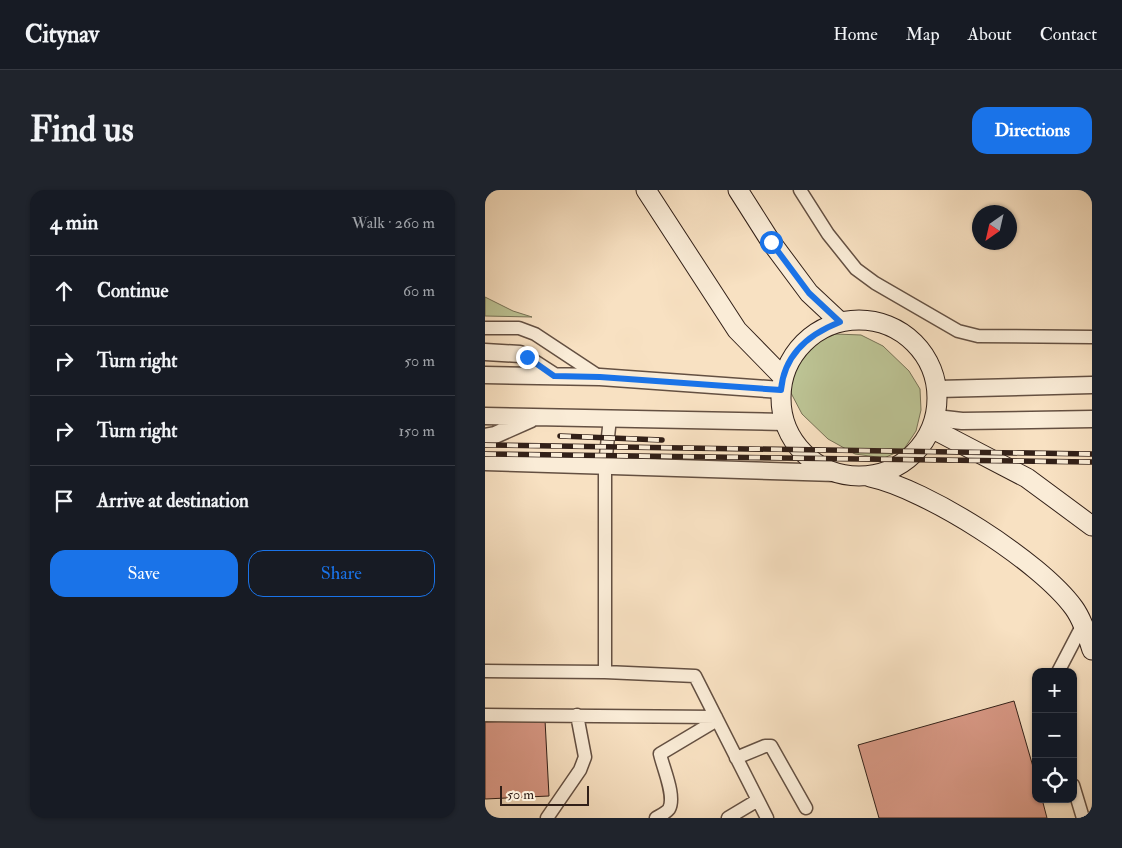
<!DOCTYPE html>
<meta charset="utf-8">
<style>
:root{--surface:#171b24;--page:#20242c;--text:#f1f3f6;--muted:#9ea1a6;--line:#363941;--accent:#1a73e8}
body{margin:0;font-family:"IM FELL Double Pica",serif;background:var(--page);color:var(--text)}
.controls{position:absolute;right:15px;bottom:15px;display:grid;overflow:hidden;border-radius:10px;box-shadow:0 1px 4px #0004}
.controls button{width:45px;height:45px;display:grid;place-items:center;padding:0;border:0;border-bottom:1px solid var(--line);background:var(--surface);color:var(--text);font:25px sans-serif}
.compass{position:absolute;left:487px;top:15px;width:45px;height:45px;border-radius:50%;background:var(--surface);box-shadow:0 1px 4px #0004;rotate:214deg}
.scale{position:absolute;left:15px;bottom:12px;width:89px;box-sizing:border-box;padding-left:5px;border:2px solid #322018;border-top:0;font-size:14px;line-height:18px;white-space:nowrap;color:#322018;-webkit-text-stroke:4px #faecd7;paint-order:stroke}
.stop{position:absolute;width:15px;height:15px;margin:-11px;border:4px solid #1a73e8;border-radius:50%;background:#fff}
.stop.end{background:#1a73e8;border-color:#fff;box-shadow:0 1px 5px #0008}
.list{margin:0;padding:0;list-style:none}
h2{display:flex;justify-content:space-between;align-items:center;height:65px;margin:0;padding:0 20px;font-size:21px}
h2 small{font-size:16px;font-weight:400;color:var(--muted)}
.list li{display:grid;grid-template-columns:32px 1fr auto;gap:15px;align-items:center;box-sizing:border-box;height:70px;padding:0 20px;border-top:1px solid var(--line)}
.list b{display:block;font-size:19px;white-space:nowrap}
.list em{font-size:16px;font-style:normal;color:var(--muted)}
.actions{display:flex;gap:10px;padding:15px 20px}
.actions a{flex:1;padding:11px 0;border:1px solid var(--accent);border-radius:15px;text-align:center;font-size:18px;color:var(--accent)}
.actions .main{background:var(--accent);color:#fff}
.icon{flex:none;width:28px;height:28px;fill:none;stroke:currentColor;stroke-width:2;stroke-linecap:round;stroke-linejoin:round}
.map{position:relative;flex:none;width:607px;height:628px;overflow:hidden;border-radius:15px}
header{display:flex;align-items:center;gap:30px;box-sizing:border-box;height:70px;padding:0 25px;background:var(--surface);border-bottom:1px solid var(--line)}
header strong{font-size:24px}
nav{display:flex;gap:28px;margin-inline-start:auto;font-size:18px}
.intro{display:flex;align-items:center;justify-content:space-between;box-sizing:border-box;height:120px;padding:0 30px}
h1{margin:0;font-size:35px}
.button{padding:12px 22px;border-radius:15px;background:var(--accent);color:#fff;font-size:18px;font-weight:700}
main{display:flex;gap:30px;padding:0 30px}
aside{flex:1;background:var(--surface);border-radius:15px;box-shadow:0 1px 4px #0004}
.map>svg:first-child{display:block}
.green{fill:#bcc394;stroke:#777256}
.building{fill:#d89885;stroke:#322018}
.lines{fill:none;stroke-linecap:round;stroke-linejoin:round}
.minor-casing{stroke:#645042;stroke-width:15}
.tertiary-casing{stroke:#645042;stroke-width:19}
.secondary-casing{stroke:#322018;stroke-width:21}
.minor{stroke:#faecd7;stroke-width:12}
.tertiary{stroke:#faecd7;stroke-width:16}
.secondary{stroke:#faecd7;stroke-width:19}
.rail-casing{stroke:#322018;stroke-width:5.5}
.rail{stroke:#faecd7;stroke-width:4;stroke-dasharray:11;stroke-linecap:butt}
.route{stroke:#1a73e8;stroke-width:6}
</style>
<header>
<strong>Citynav</strong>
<nav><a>Home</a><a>Map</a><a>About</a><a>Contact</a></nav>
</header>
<div class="intro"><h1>Find us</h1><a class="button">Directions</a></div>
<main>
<aside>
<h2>4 min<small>Walk · 260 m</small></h2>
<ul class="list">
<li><svg class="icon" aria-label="ahead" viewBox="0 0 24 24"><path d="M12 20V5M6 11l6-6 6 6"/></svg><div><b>Continue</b></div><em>60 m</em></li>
<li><svg class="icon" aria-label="right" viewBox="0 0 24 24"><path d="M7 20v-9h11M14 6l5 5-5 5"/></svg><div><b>Turn right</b></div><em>50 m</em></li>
<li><svg class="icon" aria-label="right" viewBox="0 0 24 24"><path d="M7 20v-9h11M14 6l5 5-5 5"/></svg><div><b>Turn right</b></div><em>150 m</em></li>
<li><svg class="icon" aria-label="arrive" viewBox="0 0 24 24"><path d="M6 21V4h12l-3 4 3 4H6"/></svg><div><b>Arrive at destination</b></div></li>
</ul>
<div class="actions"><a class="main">Save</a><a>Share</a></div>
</aside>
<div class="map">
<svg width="607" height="628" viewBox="0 0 607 628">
<rect width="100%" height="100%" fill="#f8e1c2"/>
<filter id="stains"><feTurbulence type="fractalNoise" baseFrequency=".004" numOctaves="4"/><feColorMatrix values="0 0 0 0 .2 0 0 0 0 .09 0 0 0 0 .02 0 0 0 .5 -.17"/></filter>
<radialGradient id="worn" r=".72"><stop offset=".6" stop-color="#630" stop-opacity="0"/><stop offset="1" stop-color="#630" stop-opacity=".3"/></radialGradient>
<path class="green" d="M0 107 28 121 47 127 0 126Z
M351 144 376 145 398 156 424 181 435 199 436 220 431 241 419 259 399 268 370 264 343 249 317 224 306 203 307 181 319 163 332 150Z"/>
<path class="building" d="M529 511 551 587V609H557L562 628H394L373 555Z
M60 530 64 606 0 609V532Z"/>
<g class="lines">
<g class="minor-casing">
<path id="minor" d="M315 0 343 44 371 79 390 93 473 141 493 146 607 147
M0 138H34L50 144 115 187
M0 481 120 482 210 486 282 628
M120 482V275L125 228
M573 482 597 436
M0 525 231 527
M251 568 280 556H286L321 618
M588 595 598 628
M62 628 95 580 100 567 92 525
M171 628C174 626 181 623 184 619 191 606 178 578 175 564L232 530
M243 628 273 610"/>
</g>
<g class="tertiary-casing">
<path id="tertiary" d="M0 162 35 164 69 186
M0 185 115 187 296 200
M453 199 607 195
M0 226 299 232
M451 228 477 231 607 229
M0 247 10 245 46 229
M0 272 351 283"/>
</g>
<g class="secondary-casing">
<path id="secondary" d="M161 0 252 140 297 186
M253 0 286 52 324 103 355 132
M296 208a78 78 0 1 1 156 0a78 78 0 1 1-156 0Z
M448 239 542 288 607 336
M385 287C441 299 555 371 589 418 597 429 603 447 607 460"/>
</g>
<use href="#minor" class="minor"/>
<use href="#tertiary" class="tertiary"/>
<use href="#secondary" class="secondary"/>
<g class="rail-casing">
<path id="rail" d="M75 246 177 250
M0 255 607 264
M0 264 607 272"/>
</g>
<use href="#rail" class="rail"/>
</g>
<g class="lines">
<path class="route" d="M42 167 69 186 115 187 296 200C299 165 324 144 355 132L324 103 286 52"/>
</g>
<rect width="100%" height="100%" filter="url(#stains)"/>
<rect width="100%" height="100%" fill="url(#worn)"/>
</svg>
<div class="controls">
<button>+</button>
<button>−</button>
<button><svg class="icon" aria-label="locate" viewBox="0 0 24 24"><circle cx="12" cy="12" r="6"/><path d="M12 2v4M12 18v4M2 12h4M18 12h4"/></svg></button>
</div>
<svg class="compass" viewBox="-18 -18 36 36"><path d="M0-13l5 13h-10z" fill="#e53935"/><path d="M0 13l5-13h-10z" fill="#9ea1a6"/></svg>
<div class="scale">50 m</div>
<div class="stop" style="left:286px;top:52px"></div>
<div class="stop end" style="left:42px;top:167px"></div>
</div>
</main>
